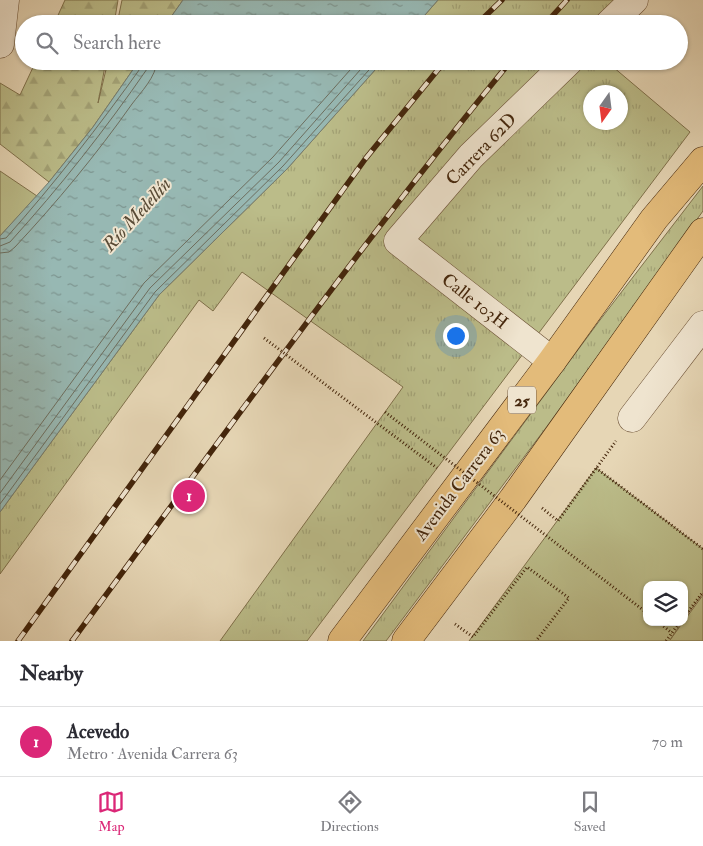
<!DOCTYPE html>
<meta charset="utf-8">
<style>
:root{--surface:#fff;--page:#f7f7f7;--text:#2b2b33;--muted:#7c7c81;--line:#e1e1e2;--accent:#db2777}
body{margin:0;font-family:"IM FELL Double Pica",serif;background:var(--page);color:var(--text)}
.controls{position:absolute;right:15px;bottom:15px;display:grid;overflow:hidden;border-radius:10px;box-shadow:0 1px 4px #0004}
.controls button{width:45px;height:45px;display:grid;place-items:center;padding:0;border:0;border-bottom:1px solid var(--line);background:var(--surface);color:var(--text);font:25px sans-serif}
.compass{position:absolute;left:583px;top:85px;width:45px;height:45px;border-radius:50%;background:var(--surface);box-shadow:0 1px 4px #0004;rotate:194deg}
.you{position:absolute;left:455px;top:335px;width:18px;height:18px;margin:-12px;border:4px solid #fff;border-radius:50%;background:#1a73e8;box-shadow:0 0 0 8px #1a73e833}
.badge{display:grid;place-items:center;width:32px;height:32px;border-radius:50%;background:var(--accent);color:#fff;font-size:16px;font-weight:700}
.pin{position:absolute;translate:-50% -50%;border:2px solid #fff;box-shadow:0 1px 5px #0006}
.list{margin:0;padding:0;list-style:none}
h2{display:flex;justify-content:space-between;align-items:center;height:65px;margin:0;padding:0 20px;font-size:21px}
h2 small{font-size:16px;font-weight:400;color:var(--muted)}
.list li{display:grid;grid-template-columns:32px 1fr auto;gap:15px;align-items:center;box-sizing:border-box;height:70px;padding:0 20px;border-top:1px solid var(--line)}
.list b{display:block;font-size:19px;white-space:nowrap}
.list p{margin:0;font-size:16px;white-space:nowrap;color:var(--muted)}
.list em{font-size:16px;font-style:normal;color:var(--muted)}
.icon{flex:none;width:28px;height:28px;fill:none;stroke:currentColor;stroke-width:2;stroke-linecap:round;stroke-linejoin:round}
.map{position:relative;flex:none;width:703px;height:641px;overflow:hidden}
.search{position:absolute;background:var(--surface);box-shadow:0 1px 4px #0004;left:15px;right:15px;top:15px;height:55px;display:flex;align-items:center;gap:12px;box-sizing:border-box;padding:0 18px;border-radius:28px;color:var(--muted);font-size:19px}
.sheet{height:135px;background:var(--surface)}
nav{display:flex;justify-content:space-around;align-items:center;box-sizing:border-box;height:70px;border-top:1px solid var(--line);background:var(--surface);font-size:14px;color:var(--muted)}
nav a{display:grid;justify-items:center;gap:2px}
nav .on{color:var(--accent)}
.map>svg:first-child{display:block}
.grass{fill:url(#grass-tufts);stroke:#7f704a;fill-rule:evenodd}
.forest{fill:url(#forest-firs);stroke:#7f704a}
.green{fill:#bbbc89;stroke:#7f704a}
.water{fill:url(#water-ripples);stroke:#757d70}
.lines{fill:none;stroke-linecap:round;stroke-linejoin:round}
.shore{stroke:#6d6e5f;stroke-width:1}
.minor-casing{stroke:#6c5136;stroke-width:29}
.highway-casing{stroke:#43250b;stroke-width:29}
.path{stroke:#43250b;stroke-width:3;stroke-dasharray:1 2.5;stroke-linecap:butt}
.minor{stroke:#efe4cf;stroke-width:28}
.highway{stroke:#e3bb7a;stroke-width:28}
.rail-casing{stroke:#43250b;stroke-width:5.5}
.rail{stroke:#efe4cf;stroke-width:4;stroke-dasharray:11;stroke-linecap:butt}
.path-bridge{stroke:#43250b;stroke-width:3;stroke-dasharray:1 2.5;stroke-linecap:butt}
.labels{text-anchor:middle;stroke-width:4;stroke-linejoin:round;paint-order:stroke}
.shield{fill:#efe4cf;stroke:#775e46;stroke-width:1}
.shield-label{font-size:16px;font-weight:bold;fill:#43250b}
.street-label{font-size:18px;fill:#43250b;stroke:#efe4cf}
.water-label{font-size:19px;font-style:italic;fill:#584a35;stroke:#efe4cf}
</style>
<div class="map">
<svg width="703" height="641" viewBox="0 0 703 641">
<defs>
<pattern id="grass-tufts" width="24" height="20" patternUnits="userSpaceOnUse" patternTransform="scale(1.25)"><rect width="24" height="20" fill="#bbbc89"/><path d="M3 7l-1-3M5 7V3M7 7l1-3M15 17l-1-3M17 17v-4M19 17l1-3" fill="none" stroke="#a2a175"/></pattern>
<pattern id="forest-firs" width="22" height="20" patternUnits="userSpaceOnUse" patternTransform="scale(1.25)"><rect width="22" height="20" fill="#bbbc89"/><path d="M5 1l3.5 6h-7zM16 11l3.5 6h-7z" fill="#a2a175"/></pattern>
<pattern id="water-ripples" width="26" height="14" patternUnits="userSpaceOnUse" patternTransform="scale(1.25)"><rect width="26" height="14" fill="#97b8b3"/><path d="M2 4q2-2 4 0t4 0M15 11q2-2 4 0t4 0" fill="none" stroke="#7d9590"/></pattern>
</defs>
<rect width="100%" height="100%" fill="#e6d6b5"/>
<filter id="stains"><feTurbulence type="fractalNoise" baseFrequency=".004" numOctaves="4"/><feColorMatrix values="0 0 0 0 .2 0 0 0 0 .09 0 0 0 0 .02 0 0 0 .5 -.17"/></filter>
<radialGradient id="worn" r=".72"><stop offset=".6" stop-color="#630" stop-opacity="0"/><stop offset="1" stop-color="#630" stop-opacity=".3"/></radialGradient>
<path class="grass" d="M438 0H616L592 24H417Z
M383 61H606L690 132 307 641H220L403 387 242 272 213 311 199 300 0 574V512L159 295 287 169ZM590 92H620V122H590Z
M703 186V211L545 429 386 641H363L600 320Z"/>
<path class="forest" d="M65 0H118L114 24H54Z
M122 0H183L166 24H117Z
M36 61H106L98 103 108 61H139L93 127 49 182 0 144V83L20 95Z"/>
<path class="green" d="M0 171 37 196 0 236Z
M596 468 703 549V593L684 619V585H647V622H682L670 640 703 595V641H469Z"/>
<path class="water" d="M183 0H438L417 24H166Z
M139 61H383L287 169 159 295 0 512V236L49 182 93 127Z"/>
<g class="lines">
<path class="shore" d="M0 239 6 238C55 183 99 126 142 66L143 61
M0 246 10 242C60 187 105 130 147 69L149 61
M0 253 9 252 15 247C57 202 96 155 132 104 141 92 156 77 157 61
M0 480 144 283 273 157 358 61
M0 493 150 288 279 162 368 61
M0 504 155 292 283 166 377 61"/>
<g class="minor-casing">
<path id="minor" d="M609 24 634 0
M0 44 5 0
M552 361 398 241 471 156 569 61
M632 418 703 325"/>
</g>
<g class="highway-casing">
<path id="highway" d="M342 641 552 361 654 219 703 161
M406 641 513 499 703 232"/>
</g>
<path class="path" d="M330 388 437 468
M596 468 703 549
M542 508 558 521 616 441
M684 617 703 592
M658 622 672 633
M455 624 473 637 527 567 569 598 536 641
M666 641 680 622"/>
<use href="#minor" class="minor"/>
<use href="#highway" class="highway"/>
<g class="rail-casing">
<path id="rail" d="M477 24 502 0
M545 24 567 0
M18 641 366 158 445 61
M72 641C216 446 357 248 511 61"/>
</g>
<use href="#rail" class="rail"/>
<path class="path-bridge" d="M264 338 330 388
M385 412 647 613"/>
</g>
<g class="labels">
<rect class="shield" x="508" y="386.5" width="28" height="27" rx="4"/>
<g class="shield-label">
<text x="522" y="406">25</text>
</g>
<g class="street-label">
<text transform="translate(481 149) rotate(-46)" y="6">Carrera 62D</text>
<text transform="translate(475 301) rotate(38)" y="6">Calle 103H</text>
<text transform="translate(459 484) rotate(-53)" y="6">Avenida Carrera 63</text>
</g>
<g class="water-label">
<text transform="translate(136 214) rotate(-48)" y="7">Río Medellín</text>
</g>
</g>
<rect width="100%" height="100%" filter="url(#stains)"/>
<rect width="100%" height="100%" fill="url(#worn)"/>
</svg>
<div class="controls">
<button><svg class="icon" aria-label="layers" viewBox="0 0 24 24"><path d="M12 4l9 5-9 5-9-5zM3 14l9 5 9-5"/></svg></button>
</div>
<svg class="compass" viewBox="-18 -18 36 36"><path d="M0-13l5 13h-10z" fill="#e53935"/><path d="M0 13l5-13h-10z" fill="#7c7c81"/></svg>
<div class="you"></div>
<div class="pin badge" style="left:189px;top:496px">1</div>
<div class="search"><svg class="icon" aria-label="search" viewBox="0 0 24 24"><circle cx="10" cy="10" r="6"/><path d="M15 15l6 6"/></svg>Search here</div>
</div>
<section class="sheet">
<h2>Nearby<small></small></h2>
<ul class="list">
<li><span class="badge">1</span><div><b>Acevedo</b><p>Metro · Avenida Carrera 63</p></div><em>70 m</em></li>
</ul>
</section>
<nav>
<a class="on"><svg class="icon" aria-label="map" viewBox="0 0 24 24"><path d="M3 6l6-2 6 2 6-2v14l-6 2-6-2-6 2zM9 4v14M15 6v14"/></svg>Map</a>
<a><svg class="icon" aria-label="directions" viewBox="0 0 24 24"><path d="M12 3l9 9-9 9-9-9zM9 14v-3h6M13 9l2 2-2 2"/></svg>Directions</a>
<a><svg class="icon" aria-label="saved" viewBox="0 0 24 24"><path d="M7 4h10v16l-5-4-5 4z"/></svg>Saved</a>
</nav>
